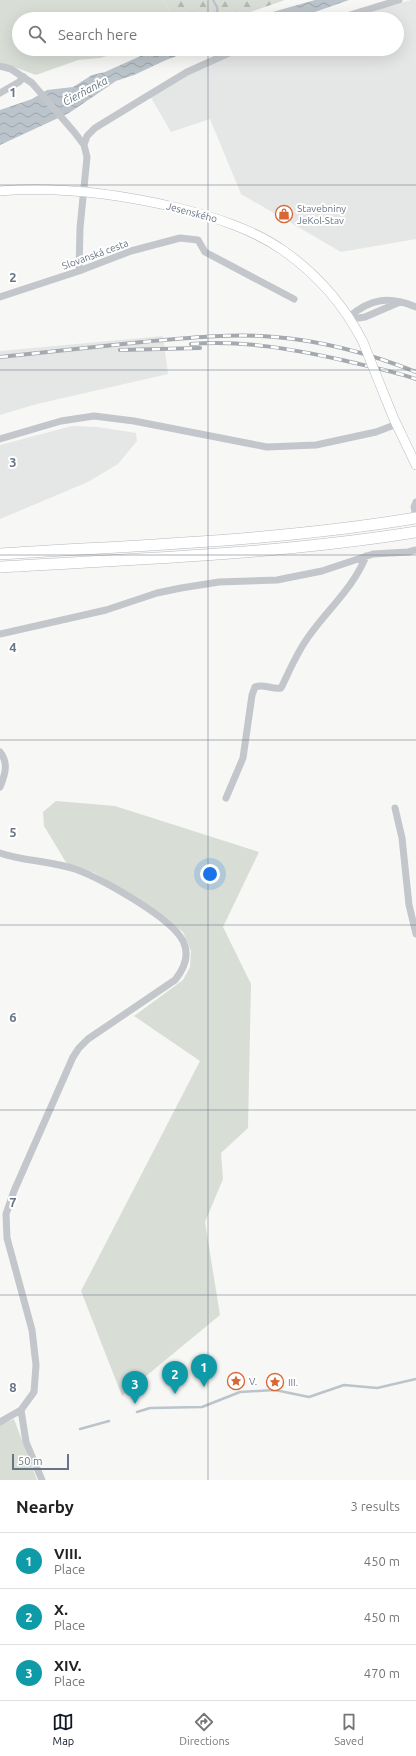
<!DOCTYPE html>
<meta charset="utf-8">
<style>
:root{--surface:#fff;--page:#f2f2f2;--text:#222;--muted:#767676;--line:#e0e0e0;--accent:#111827}
body{margin:0;font-family:Ubuntu,sans-serif;background:var(--page);color:var(--text)}
.scale{position:absolute;left:12px;bottom:10px;width:57px;box-sizing:border-box;padding-left:4px;border:2px solid #687584;border-top:0;font-size:11px;line-height:14px;white-space:nowrap;color:#687584;-webkit-text-stroke:3px #fff;paint-order:stroke}
.you{position:absolute;left:210px;top:874px;width:14px;height:14px;margin:-10px;border:3px solid #fff;border-radius:50%;background:#1a73e8;box-shadow:0 0 0 6px #1a73e833}
.badge{display:grid;place-items:center;width:26px;height:26px;border-radius:50%;background:var(--accent);color:#fff;font-size:13px;font-weight:700}
.pin{position:absolute;translate:-50% -33px;filter:drop-shadow(0 1px 2px #0008)}
.pin::after{content:'';position:absolute;top:21px;width:14px;height:12px;background:inherit;clip-path:polygon(0 0,100% 0,50% 100%)}
.list{margin:0;padding:0;list-style:none}
h2{display:flex;justify-content:space-between;align-items:center;height:52px;margin:0;padding:0 16px;font-size:17px}
h2 small{font-size:13px;font-weight:400;color:var(--muted)}
.list li{display:grid;grid-template-columns:26px 1fr auto;gap:12px;align-items:center;box-sizing:border-box;height:56px;padding:0 16px;border-top:1px solid var(--line)}
.list b{display:block;font-size:15px;white-space:nowrap}
.list p{margin:0;font-size:13px;white-space:nowrap;color:var(--muted)}
.list em{font-size:13px;font-style:normal;color:var(--muted)}
.icon{flex:none;width:22px;height:22px;fill:none;stroke:currentColor;stroke-width:2;stroke-linecap:round;stroke-linejoin:round}
.map{position:relative;flex:none;width:416px;height:1480px;overflow:hidden}
.search{position:absolute;background:var(--surface);box-shadow:0 4px 16px #0002;left:12px;right:12px;top:12px;height:44px;display:flex;align-items:center;gap:10px;box-sizing:border-box;padding:0 14px;border-radius:22px;color:var(--muted);font-size:15px}
.sheet{height:220px;background:var(--surface)}
nav{display:flex;justify-content:space-around;align-items:center;box-sizing:border-box;height:56px;border-top:1px solid var(--line);background:var(--surface);font-size:11px;color:var(--muted)}
nav a{display:grid;justify-items:center;gap:2px}
nav .on{color:var(--accent)}
.map>svg:first-child{display:block}
.built{fill:#e5e6e6}
.green{fill:#d8ded6}
.forest{fill:url(#forest-firs)}
.water{fill:url(#water-waves)}
.lines{fill:none;stroke-linecap:round;stroke-linejoin:round}
.stream{stroke:#bbc4ca;stroke-width:2.5}
.major-casing{stroke:#b6babe;stroke-width:10}
.highway-casing{stroke:#b6b9bc;stroke-width:12}
.minor{stroke:#c3c6ca;stroke-width:7}
.major{stroke:#fff;stroke-width:9}
.highway{stroke:#fff;stroke-width:11}
.rail-casing{stroke:#a4a9af;stroke-width:4}
.rail{stroke:#fff;stroke-width:2.5;stroke-dasharray:8;stroke-linecap:butt}
.major-bridge-casing{stroke:#b6babe;stroke-width:10;stroke-linecap:butt}
.major-bridge{stroke:#fff;stroke-width:9}
.grid{fill:none;stroke:#687584;stroke-width:1;stroke-opacity:0.55}
.labels{text-anchor:middle;stroke-width:4;stroke-linejoin:round;paint-order:stroke}
.poi-label{font-size:10px;fill:#687584;stroke:#fff;text-anchor:start}
.street-label{font-size:10px;fill:#687584;stroke:#fff}
.water-label{font-size:11px;font-style:italic;fill:#64767f;stroke:#fff}
.grid-label{font-size:13px;text-anchor:middle;font-weight:bold;fill:#687584;stroke:#fff;stroke-width:4;stroke-linejoin:round;paint-order:stroke}
</style>
<div class="map">
<svg width="416" height="1480" viewBox="0 0 416 1480">
<defs>
<pattern id="forest-firs" width="22" height="20" patternUnits="userSpaceOnUse"><rect width="22" height="20" fill="#d8ded6"/><path d="M5 1l3.5 6h-7zM16 11l3.5 6h-7z" fill="#b3b9b3"/></pattern>
<pattern id="water-waves" width="16" height="10" patternUnits="userSpaceOnUse"><rect width="16" height="10" fill="#bbc4ca"/><path d="M0 5q4-4 8 0t8 0" fill="none" stroke="#9ca4aa"/></pattern>
</defs>
<rect width="100%" height="100%" fill="#f7f7f5"/>
<path class="built" d="M411 0H416V239L341 252 241 194 210 119 171 132 150 96 183 76 232 54 250 49H397V19H345Z
M163 336 168 374 37 404 0 415V351Z
M72 426 97 427 136 433 137 441 118 464 88 482 0 519V445Z"/>
<path class="green" d="M0 0H163L175 19H19V49H131L100 58 78 60 36 75 0 62Z
M56 801 115 806 259 852 223 927 251 984 248 1128 221 1153 223 1179 205 1222 220 1315 122 1396 81 1291 200 1061 134 1016 183 980 190 967 191 951 183 932 134 897 95 873 67 864 44 826 43 812Z
M14 1419 37 1480H0V1425Z"/>
<path class="forest" d="M163 0H285L230 19H175Z"/>
<path class="water" d="M315 0H349L295 19H248Z
M156 49H196L166 60 134 75 116 81 69 113 0 145V110L32 99 47 90 73 87 92 75 105 72Z"/>
<g class="lines">
<path class="stream" d="M213 0 217 7 218 19
M137 1412 150 1408 202 1407 240 1392 275 1390 309 1397 344 1385 377 1388 416 1379
M80 1429 109 1421"/>
<g class="major-casing">
<path id="major" d="M0 191C61 186 119 194 178 208 214 217 253 229 284 251 318 275 344 305 363 342
M383 392 394 419 416 465"/>
</g>
<g class="highway-casing">
<path id="highway" d="M0 554C139 545 279 541 416 518
M0 567C139 559 279 554 416 532"/>
</g>
<path class="minor" d="M337 19 399 0
M0 66 11 69 32 83 75 133 84 145 87 157 80 228 79 271
M0 93 19 82 24 77
M84 145 87 136 95 128 144 98 187 72 238 49
M0 297 79 271 131 251 180 238 198 240 205 252 294 299
M349 317C371 298 389 296 416 307
M349 317 359 318 365 317 400 302
M0 439 61 421 94 416 134 421 267 447 316 445 376 432 397 424
M416 502 414 507 416 516
M0 634 106 610 157 593 181 588 219 582 277 580 322 571 373 554 408 552 416 550
M0 752C9 763 5 775 0 787
M226 798 243 758 252 695 255 687C263 683 272 690 281 688 290 670 297 652 309 636 328 609 354 587 366 556
M395 808 402 838 409 905 416 934
M0 853C24 861 50 861 75 869 100 878 171 917 183 941 190 955 184 969 175 980L88 1039 79 1048 73 1057 14 1191 6 1214 7 1238 32 1330 36 1365 34 1392 21 1410 0 1422
M21 1410 26 1442 42 1480"/>
<use href="#major" class="major"/>
<use href="#highway" class="highway"/>
<g class="rail-casing">
<path id="rail" d="M191 344C243 340 292 349 342 360 367 366 392 371 416 379
M120 350 200 348
M0 357C47 352 95 347 142 342 186 338 231 333 275 337 324 341 371 354 416 372"/>
</g>
<use href="#rail" class="rail"/>
<g class="major-bridge-casing">
<path id="major-bridge" d="M363 342 383 392"/>
</g>
<use href="#major-bridge" class="major-bridge"/>
</g>
<path class="grid" d="M208 0V19M208 49V1480M0 185H416M0 370H416M0 555H416M0 740H416M0 925H416M0 1110H416M0 1295H416"/>
<defs>
<g id="shop-ring" transform="scale(0.9)"><circle r="9.5" fill="#fff" stroke="#d76835" stroke-width="1.5"/><path d="M-5-2.5h2.3a2.7 3.5 0 0 1 5.4 0H5L5.5 6h-11ZM-1.5-2.5h3a1.5 2.3 0 0 0-3 0Z" fill="#d76835"/></g>
<g id="sight-ring" transform="scale(0.9)"><circle r="9.5" fill="#fff" stroke="#d76835" stroke-width="1.5"/><path d="M0-6L1.8-2.2L6-1.7L2.9 1.2L3.7 5.4L0 3.3L-3.7 5.4L-2.9 1.2L-6-1.7L-1.8-2.2Z" fill="#d76835"/></g>
</defs>
<g fill-rule="evenodd">
<use href="#shop-ring" x="284" y="214"/>
<use href="#sight-ring" x="236" y="1381"/>
<use href="#sight-ring" x="275" y="1382"/>
</g>
<g class="labels">
<g class="poi-label">
<text x="297" y="212">Stavebniny<tspan x="297" dy="12">JeKol-Stav</tspan></text>
<text x="249" y="1385">V.</text>
<text x="288" y="1386">III.</text>
</g>
<g class="street-label">
<text transform="translate(192 212) rotate(15)" y="4">Jesenského</text>
<text transform="translate(95 254) rotate(-20)" y="4">Slovanská cesta</text>
</g>
<g class="water-label">
<text transform="translate(85 91) rotate(-28)" y="4">Čierňanka</text>
</g>
</g>
<g class="grid-label">
<text x="13" y="97">1</text>
<text x="13" y="282">2</text>
<text x="13" y="467">3</text>
<text x="13" y="652">4</text>
<text x="13" y="837">5</text>
<text x="13" y="1022">6</text>
<text x="13" y="1207">7</text>
<text x="13" y="1392">8</text>
</g>
</svg>
<div class="scale">50 m</div>
<div class="you"></div>
<div class="pin badge" style="left:204px;top:1387px;background:#0f9aa8">1</div>
<div class="pin badge" style="left:175px;top:1394px;background:#0f9aa8">2</div>
<div class="pin badge" style="left:135px;top:1404px;background:#0f9aa8">3</div>
<div class="search"><svg class="icon" aria-label="search" viewBox="0 0 24 24"><circle cx="10" cy="10" r="6"/><path d="M15 15l6 6"/></svg>Search here</div>
</div>
<section class="sheet">
<h2>Nearby<small>3 results</small></h2>
<ul class="list">
<li><span class="badge" style="background:#0f9aa8">1</span><div><b>VIII.</b><p>Place</p></div><em>450 m</em></li>
<li><span class="badge" style="background:#0f9aa8">2</span><div><b>X.</b><p>Place</p></div><em>450 m</em></li>
<li><span class="badge" style="background:#0f9aa8">3</span><div><b>XIV.</b><p>Place</p></div><em>470 m</em></li>
</ul>
</section>
<nav>
<a class="on"><svg class="icon" aria-label="map" viewBox="0 0 24 24"><path d="M3 6l6-2 6 2 6-2v14l-6 2-6-2-6 2zM9 4v14M15 6v14"/></svg>Map</a>
<a><svg class="icon" aria-label="directions" viewBox="0 0 24 24"><path d="M12 3l9 9-9 9-9-9zM9 14v-3h6M13 9l2 2-2 2"/></svg>Directions</a>
<a><svg class="icon" aria-label="saved" viewBox="0 0 24 24"><path d="M7 4h10v16l-5-4-5 4z"/></svg>Saved</a>
</nav>
